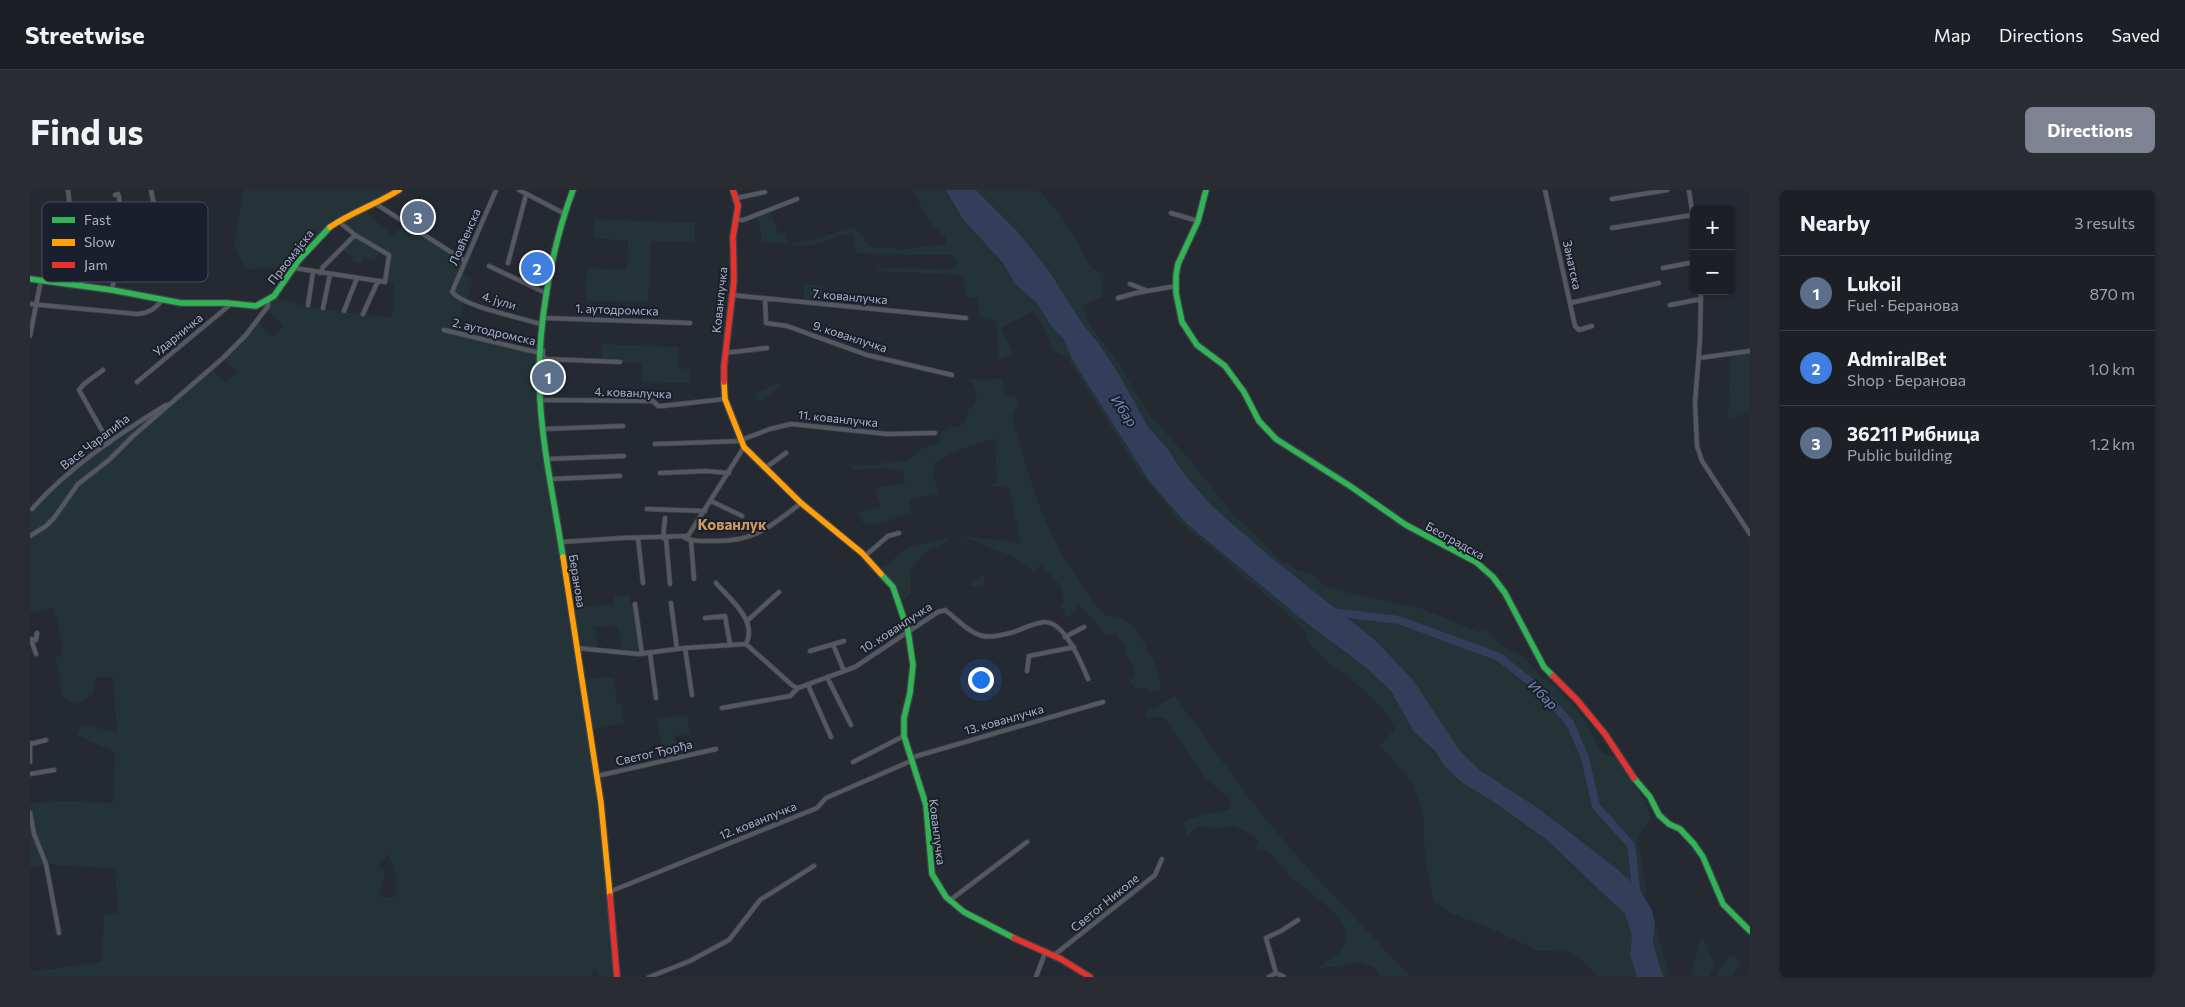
<!DOCTYPE html>
<meta charset="utf-8">
<style>
:root{--surface:#1c1f26;--page:#292c32;--text:#f1f3f6;--muted:#a0a2a7;--line:#3a3d43;--accent:#7e8391}
body{margin:0;font-family:Commissioner,sans-serif;background:var(--page);color:var(--text)}
.controls{position:absolute;right:15px;top:15px;display:grid;overflow:hidden;border-radius:8px;box-shadow:0 1px 4px #0004}
.controls button{width:45px;height:45px;display:grid;place-items:center;padding:0;border:0;border-bottom:1px solid var(--line);background:var(--surface);color:var(--text);font:25px sans-serif}
.you{position:absolute;left:950px;top:489px;width:18px;height:18px;margin:-12px;border:4px solid #fff;border-radius:50%;background:#1a73e8;box-shadow:0 0 0 8px #1a73e833}
.badge{display:grid;place-items:center;width:32px;height:32px;border-radius:50%;background:var(--accent);color:#fff;font-size:16px;font-weight:700}
.pin{position:absolute;translate:-50% -50%;border:2px solid #fff;box-shadow:0 1px 5px #0006}
.list{margin:0;padding:0;list-style:none}
h2{display:flex;justify-content:space-between;align-items:center;height:65px;margin:0;padding:0 20px;font-size:21px}
h2 small{font-size:16px;font-weight:400;color:var(--muted)}
.list li{display:grid;grid-template-columns:32px 1fr auto;gap:15px;align-items:center;box-sizing:border-box;height:75px;padding:0 20px;border-top:1px solid var(--line)}
.list b{display:block;font-size:19px;white-space:nowrap}
.list p{margin:0;font-size:16px;white-space:nowrap;color:var(--muted)}
.list em{font-size:16px;font-style:normal;color:var(--muted)}
.map{position:relative;flex:none;width:1720px;height:787px;overflow:hidden;border-radius:8px}
header{display:flex;align-items:center;gap:30px;box-sizing:border-box;height:70px;padding:0 25px;background:var(--surface);border-bottom:1px solid var(--line)}
header strong{font-size:24px}
nav{display:flex;gap:28px;margin-inline-start:auto;font-size:18px}
.intro{display:flex;align-items:center;justify-content:space-between;box-sizing:border-box;height:120px;padding:0 30px}
h1{margin:0;font-size:35px}
.button{padding:12px 22px;border-radius:8px;background:var(--accent);color:#fff;font-size:18px;font-weight:700}
main{display:flex;gap:30px;padding:0 30px}
aside{flex:1;background:var(--surface);border-radius:8px;box-shadow:0 1px 4px #0004}
.map>svg:first-child{display:block}
.green{fill:#233338;fill-rule:evenodd}
.water{fill:#333f5a}
.lines{fill:none;stroke-linecap:round;stroke-linejoin:round}
.river{stroke:#333f5a;stroke-width:8}
.street-casing{stroke:#40444a;stroke-width:5.5}
.fast-casing{stroke:#40444a;stroke-width:8}
.slow-casing{stroke:#40444a;stroke-width:8}
.jam-casing{stroke:#40444a;stroke-width:8}
.street{stroke:#555860;stroke-width:4}
.fast{stroke:#30b455;stroke-width:5.5}
.slow{stroke:#ff9f0a;stroke-width:5.5}
.jam{stroke:#e5322d;stroke-width:5.5}
.labels{text-anchor:middle;stroke-width:4;stroke-linejoin:round;paint-order:stroke}
.street-label{font-size:12px;fill:#aeb4c4;stroke:#191f2c}
.water-label{font-size:14px;font-style:italic;fill:#7688ac;stroke:#191f2c}
.quarter-label{font-size:15px;font-weight:bold;fill:#d09a5c;stroke:#191f2c}
.key{fill:#191f2c;stroke:#464c5a;stroke-width:1}
.key-label{font-size:14px;fill:#aeb4c4}
</style>
<header>
<strong>Streetwise</strong>
<nav><a>Map</a><a>Directions</a><a>Saved</a></nav>
</header>
<div class="intro"><h1>Find us</h1><a class="button">Directions</a></div>
<main>
<div class="map">
<svg width="1720" height="787" viewBox="0 0 1720 787">
<rect width="100%" height="100%" fill="#252932"/>
<path class="green" d="M213 0H364L334 20 363 46 375 33 435 71 430 82 443 90 425 143 510 163 508 193 540 410 555 409 557 417 584 414V406H600L601 414H605L612 464 592 463 588 436 565 437 568 460 548 458 552 489 584 487 587 514H592L594 533 560 539 587 787H569L567 780 562 782 564 787H0V782L72 772 74 725 88 723 85 679 16 674C8 654 0 636 0 615L3 613 38 611 83 613 85 565 82 561 47 545 52 535 87 542 83 487H66C65 492 65 499 63 503 58 513 39 516 33 506 29 498 31 490 29 482 28 477 26 472 25 467L30 466 33 458 24 417 0 424V320L20 299 79 253 145 209 181 178 196 193 207 182 193 168 227 131 242 147 254 136 236 119 238 110 244 106C265 118 335 125 362 127L364 94 355 92 360 67 350 59 346 71 334 68 331 73H325L312 58 325 45 308 31 261 82C245 76 231 80 215 79L204 55ZM358 664C364 678 369 691 365 707H349L355 683 353 678 347 677Z
M882 0H916L932 28 973 73 985 94 1007 113 1019 133 1034 150 1042 169 1065 204 1157 334 1279 435 1333 475 1361 501 1384 542 1406 562 1415 577 1430 592 1464 612 1517 650 1578 706 1595 724 1602 745 1600 765 1607 787H1566L1555 772 1535 760 1508 761 1460 738 1420 723 1404 712 1395 669 1393 622 1382 593 1350 555 1365 539 1355 522 1330 496 1298 473 1280 455 1275 441 1259 426 1255 419 1253 420 1150 332 1122 296 1111 285 1037 167 1023 160 1012 134 1003 121 971 138 983 163 969 170 966 131 949 127 948 108 936 107 933 85 848 81 847 78 922 79 927 73 922 65H876L826 63 824 47 821 43 779 56 762 55 761 53 786 49 821 38 826 39C831 44 837 55 844 57 852 61 860 54 868 60L916 54V48L899 31Z
M946 0H1008L1033 28 1062 78 1074 84 1073 106 1053 116 1058 132 1088 173 1119 224 1161 271 1200 321 1246 366 1264 379 1284 385 1289 392 1300 397 1319 403 1393 419 1448 442 1457 440 1465 447 1468 454 1494 467 1514 490 1526 497 1557 532 1571 562 1586 568 1615 611 1621 626 1617 636 1607 646 1617 705 1613 704 1587 679 1451 581 1430 561 1383 490 1345 450 1237 364 1181 315 1151 280 1138 259 1118 237 1069 154 1052 133 988 42Z
M739 20 749 44 755 42 757 53 731 52V42L726 25Z
M564 29 665 33V52L621 51 618 112 557 111 555 92 559 78 597 80 598 51 564 48Z
M774 94 792 96 791 114 774 112Z
M572 154 649 157 648 178 659 179V193L612 192V173L571 172Z
M1720 161V222L1698 230 1700 164Z
M972 188 975 202 978 206H984L988 213 982 225C993 266 1004 308 1023 347 1035 371 1052 396 1068 417 1079 433 1091 424 1100 433 1110 443 1136 488 1130 500L1123 501 1112 497 1108 500 1099 490 1104 487C1107 478 1100 470 1094 463L1096 458 1085 443 1075 446 1066 432 1049 415 1041 426 1037 428 1031 416 1034 413C1034 393 1022 388 1011 375L1004 381 979 365 931 346 978 351 991 355 979 296H962L967 292 965 248 926 261 903 274 905 283H902L909 303 879 310 883 323 843 335 833 333 827 323 851 316 845 298 875 293 873 281C864 280 856 278 848 278 837 278 830 284 821 277L823 275H848L857 272 874 271 883 266 891 259 908 253C911 243 913 240 921 234L926 238C934 235 938 230 937 221L945 215 947 201 943 194 938 191 940 189 953 191Z
M749 193 751 197 727 212 724 204Z
M918 348V351C903 359 884 366 881 385 881 392 882 399 880 405L869 413 863 397 848 380 880 357Z
M955 384 954 396H941V393Z
M1145 506 1225 616 1270 670 1381 787H1351L1345 778 1331 772 1313 776 1286 779C1295 768 1315 767 1316 748 1317 724 1276 702 1261 687 1253 680 1248 670 1241 664 1237 660 1231 660 1226 659L1224 656 1228 652 1226 647 1204 636 1183 639 1175 636 1166 638 1158 646 1153 635 1155 631 1174 624 1198 620 1201 616 1200 609 1174 587 1134 528 1129 527 1116 529V522Z
M657 525 660 543 645 546 650 567 634 571 627 529Z
M0 643 14 676 0 677Z
M1625 734 1640 787H1633C1624 770 1623 752 1625 734Z
M1672 746C1677 754 1679 764 1685 774L1679 787H1660Z
M1700 765 1705 766 1711 776 1704 783 1703 787H1686Z"/>
<path class="water" d="M916 0H946L988 42 1019 81 1052 133 1069 154 1088 183 1118 237 1138 259 1151 280 1181 315 1237 364 1345 450 1383 490 1430 561 1451 581 1509 619 1587 679 1610 700 1622 720 1625 734 1623 753 1633 787H1607L1600 765 1602 745 1595 724 1517 650 1464 612 1431 592 1415 577 1406 562 1384 542 1361 501 1333 475 1279 435 1157 334 1120 292 1042 169 1034 150 1019 133 1007 113 985 94 973 73 932 28Z"/>
<g class="lines">
<path class="river" d="M1303 422 1369 430 1469 467 1508 498 1540 533 1555 568 1566 616 1601 655 1607 706"/>
<g class="street-casing">
<path id="street" d="M38 0 43 47 52 96
M466 0 422 102C436 118 491 127 513 135
M489 0 535 24
M1515 0 1545 136 1549 140 1562 136
M1659 0 1664 36
M85 5 88 4 89 7 93 45
M707 8 735 2
M1582 9 1637 0
M346 14 435 71
M1141 23 1168 31
M706 30H713L767 9
M1582 38 1662 25
M123 41 125 49 124 71
M478 73 496 5
M459 76 518 104
M264 78 355 92 359 65 325 45 308 31
M1633 78 1664 72
M290 83 293 77 325 45
M1100 94 1118 101
M82 100 92 46 124 39 125 20 121 0
M1671 101 1670 150 1665 213 1667 256 1672 271 1720 344
M702 105 936 128
M735 108 736 133 757 136 837 165 922 185
M1088 108 1106 103 1146 96
M1540 113 1629 93
M0 114 107 124C119 123 125 119 132 110
M278 115 283 82
M1640 115 1671 109
M293 118 300 84
M314 121 327 88
M333 124 348 91
M514 128 660 133
M414 140 510 163
M0 146 11 90
M513 160V167L517 169 590 172
M695 163 737 158
M1669 168 1720 161
M73 180 54 194 49 200 79 253
M107 192 201 114
M509 210 623 211 628 216H632L695 209
M513 239 593 236
M711 250 740 239 761 234 857 244 905 243
M625 254 712 251
M518 269 594 266
M735 278 756 263
M630 283 676 281 699 283
M521 289 590 286
M681 311 712 326
M2 319C39 277 89 244 136 215
M617 319 675 321
M0 346 16 336 24 328 48 294 79 270 103 246 193 168 216 145 238 116V110
M608 348 613 393
M633 348 635 328
M636 348 640 394
M655 348C664 352 673 351 683 351 724 352 740 337 771 313
M661 350 664 389
M531 352 592 348 658 346 714 257
M835 366 858 346 869 343
M686 393C700 409 728 431 716 454
M641 413 647 459
M605 414 612 464
M675 428 695 426 700 454
M717 431 749 402
M1035 447 1054 437
M0 449 6 450 7 443
M1 449 6 464
M803 454 814 481
M547 458 608 464 655 458 716 454 763 496 768 498 825 477 908 422 915 420C927 429 939 443 953 446 962 448 971 445 980 443 989 441 1007 431 1016 432 1035 433 1052 474 1058 489
M655 458 662 505
M780 461 814 451
M620 463 626 508
M997 481 999 466 1044 457
M797 487 821 535
M778 495 801 547
M692 518 760 506 768 498
M0 553V572
M1 554 16 550
M880 568 1073 512
M823 572 874 546
M0 584 24 580
M567 586 686 559
M0 623 4 644 16 674 29 743
M579 702 787 618 796 608 881 571
M919 711 997 652
M1023 766 1125 685 1132 669
M1246 783 1236 748 1251 741 1268 730
M619 787 660 771 699 750 730 710 784 676
M1006 787 1015 763
M1239 787 1246 783 1254 787"/>
</g>
<g class="fast-casing">
<path id="fast" d="M1176 0 1168 31 1148 74 1146 85V103L1152 132 1167 155 1195 176 1214 202 1229 231 1246 249 1320 296 1376 335 1446 372 1463 387 1475 403 1514 477 1523 486
M0 89 82 100 151 113H197L226 116 244 106 269 70 300 37
M533 367C525 315 513 262 510 209 506 144 520 61 543 0
M851 384 863 397 878 441 883 475 880 503 874 528V546L896 615 902 684 916 707 934 722 984 748
M1604 588 1620 607 1629 625 1639 634 1650 639 1664 654 1673 667 1693 714 1720 741"/>
</g>
<g class="slow-casing">
<path id="slow" d="M300 37C322 22 347 14 369 0
M694 192 695 209 714 257 771 313 832 363 851 384
M533 367 571 613 580 706"/>
</g>
<g class="jam-casing">
<path id="jam" d="M694 192V176L704 90 703 47 708 16 703 0
M1523 486 1547 510 1575 544 1604 588
M580 706 587 787
M984 748 1031 769 1060 787"/>
</g>
<use href="#street" class="street"/>
<use href="#fast" class="fast"/>
<use href="#slow" class="slow"/>
<use href="#jam" class="jam"/>
</g>
<g class="labels">
<g class="street-label">
<text transform="translate(435 47) rotate(-66)" y="4">Ловћенска</text>
<text transform="translate(261 67) rotate(-52)" y="4">Првомајска</text>
<text transform="translate(1542 75) rotate(78)" y="4">Занатска</text>
<text transform="translate(820 107) rotate(5)" y="4">7. кованлучка</text>
<text transform="translate(690 110) rotate(-84)" y="4">Кованлучка</text>
<text transform="translate(469 111) rotate(17)" y="4">4. јули</text>
<text transform="translate(587 120) rotate(2)" y="4">1. аутодромска</text>
<text transform="translate(464 142) rotate(13)" y="4">2. аутодромска</text>
<text transform="translate(148 145) rotate(-39)" y="4">Ударничка</text>
<text transform="translate(820 147) rotate(18)" y="4">9. кованлучка</text>
<text transform="translate(603 203) rotate(2)" y="4">4. кованлучка</text>
<text transform="translate(808 229) rotate(6)" y="4">11. кованлучка</text>
<text transform="translate(65 252) rotate(-37)" y="4">Васе Чарапића</text>
<text transform="translate(1425 351) rotate(29)" y="4">Београдска</text>
<text transform="translate(547 391) rotate(81)" y="4">Беранова</text>
<text transform="translate(866 438) rotate(-33)" y="4">10. кованлучка</text>
<text transform="translate(974 530) rotate(-16)" y="4">13. кованлучка</text>
<text transform="translate(624 563) rotate(-13)" y="4">Светог Ђорђа</text>
<text transform="translate(728 631) rotate(-22)" y="4">12. кованлучка</text>
<text transform="translate(907 642) rotate(83)" y="4">Кованлучка</text>
<text transform="translate(1075 713) rotate(-39)" y="4">Светог Николе</text>
</g>
<g class="water-label">
<text transform="translate(1094 221) rotate(56)" y="5">Ибар</text>
<text transform="translate(1513 505) rotate(44)" y="5">Ибар</text>
</g>
<g class="quarter-label">
<text x="702" y="340">Кованлук</text>
</g>
</g>
<rect x="12" y="12" width="166" height="80" rx="8" class="key"/>
<rect x="22" y="27" width="23" height="6" fill="#30b455"/>
<rect x="22" y="49" width="23" height="7" fill="#ff9f0a"/>
<rect x="22" y="72" width="23" height="6" fill="#e5322d"/>
<g class="key-label">
<text x="54" y="35">Fast</text>
<text x="54" y="57">Slow</text>
<text x="54" y="80">Jam</text>
</g>
</svg>
<div class="controls">
<button>+</button>
<button>−</button>
</div>
<div class="you"></div>
<div class="pin badge" style="left:518px;top:187px;background:#5c6f8a">1</div>
<div class="pin badge" style="left:507px;top:78px;background:#3f7fe0">2</div>
<div class="pin badge" style="left:388px;top:27px;background:#5c6f8a">3</div>
</div>
<aside>
<h2>Nearby<small>3 results</small></h2>
<ul class="list">
<li><span class="badge" style="background:#5c6f8a">1</span><div><b>Lukoil</b><p>Fuel · Беранова</p></div><em>870 m</em></li>
<li><span class="badge" style="background:#3f7fe0">2</span><div><b>AdmiralBet</b><p>Shop · Беранова</p></div><em>1.0 km</em></li>
<li><span class="badge" style="background:#5c6f8a">3</span><div><b>36211 Рибница</b><p>Public building</p></div><em>1.2 km</em></li>
</ul>
</aside>
</main>
